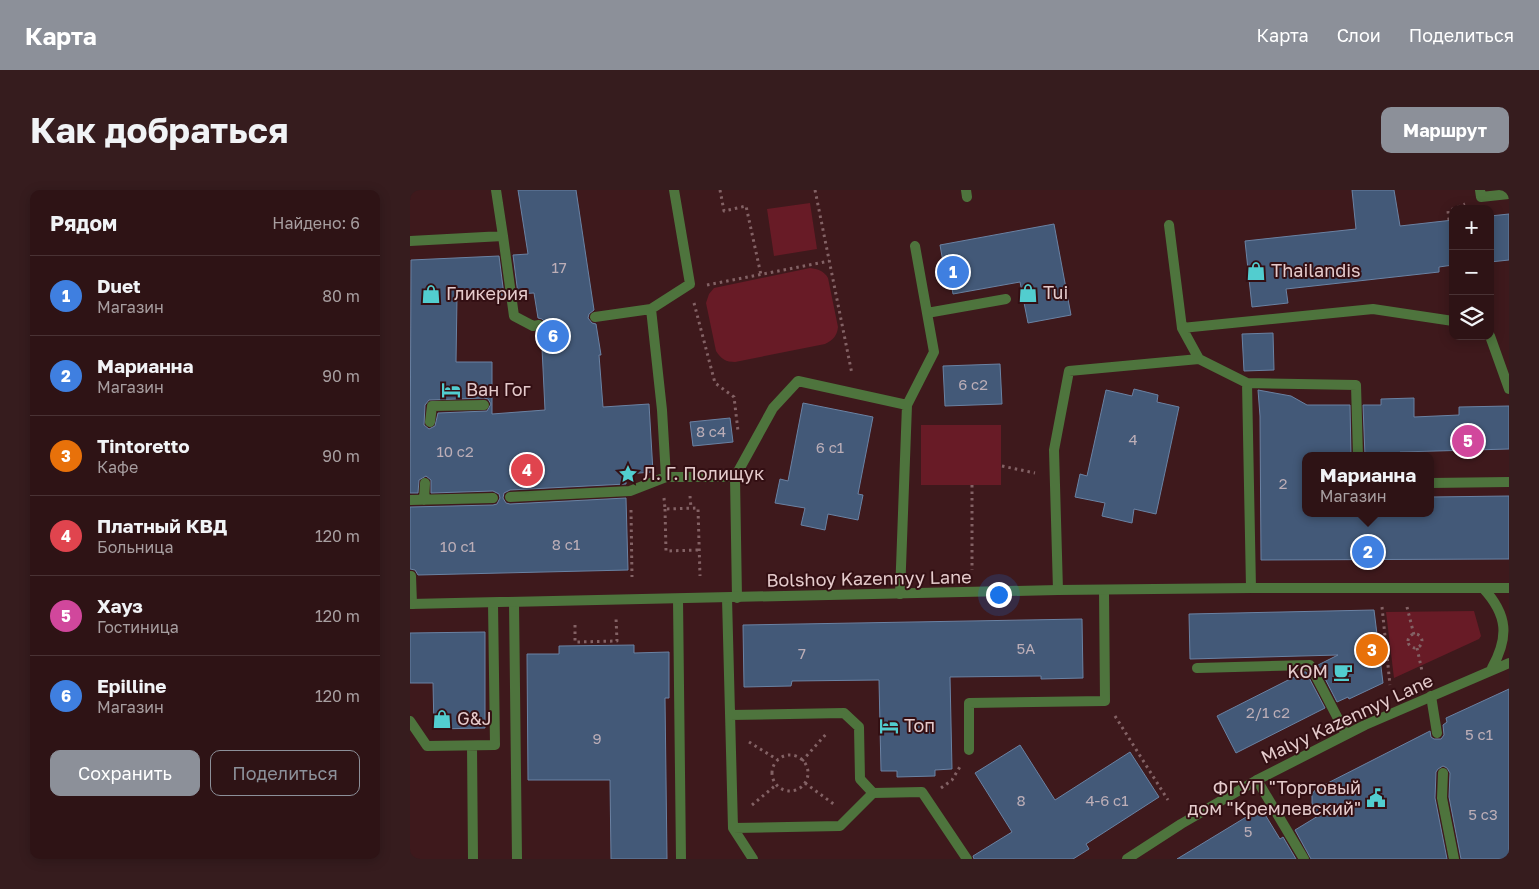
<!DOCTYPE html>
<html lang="ru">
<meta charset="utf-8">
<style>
:root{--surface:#2e1315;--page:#361c1e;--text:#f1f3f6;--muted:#a79ea0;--line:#493234;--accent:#8c9099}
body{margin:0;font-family:"Golos Text",sans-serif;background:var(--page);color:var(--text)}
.controls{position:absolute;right:15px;top:15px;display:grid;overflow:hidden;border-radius:10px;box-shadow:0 2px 12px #0003}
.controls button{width:45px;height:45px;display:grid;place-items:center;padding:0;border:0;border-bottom:1px solid var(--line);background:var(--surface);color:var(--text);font:25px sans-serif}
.you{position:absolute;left:588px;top:404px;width:18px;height:18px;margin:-12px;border:4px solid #fff;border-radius:50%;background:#1a73e8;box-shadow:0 0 0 8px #1a73e833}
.badge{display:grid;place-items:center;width:32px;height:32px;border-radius:50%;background:var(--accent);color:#fff;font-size:16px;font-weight:700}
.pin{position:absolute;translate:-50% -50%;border:2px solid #fff;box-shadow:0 1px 5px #0006}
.popup{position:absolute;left:892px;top:262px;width:132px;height:65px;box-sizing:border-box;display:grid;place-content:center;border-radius:10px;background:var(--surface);filter:drop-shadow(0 1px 4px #0005);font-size:16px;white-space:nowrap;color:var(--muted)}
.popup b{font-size:19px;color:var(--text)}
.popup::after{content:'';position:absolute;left:50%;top:100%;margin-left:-10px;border:10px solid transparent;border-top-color:var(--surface)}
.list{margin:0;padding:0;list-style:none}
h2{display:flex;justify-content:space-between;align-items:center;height:65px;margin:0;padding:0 20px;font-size:21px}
h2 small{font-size:16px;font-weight:400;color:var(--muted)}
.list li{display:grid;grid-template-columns:32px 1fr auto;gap:15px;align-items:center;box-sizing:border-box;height:80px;padding:0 20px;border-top:1px solid var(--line)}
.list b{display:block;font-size:19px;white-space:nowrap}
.list p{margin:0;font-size:16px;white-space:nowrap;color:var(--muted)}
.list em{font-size:16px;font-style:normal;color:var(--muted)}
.actions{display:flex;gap:10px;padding:15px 20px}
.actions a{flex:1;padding:11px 0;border:1px solid var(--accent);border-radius:10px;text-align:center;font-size:18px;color:var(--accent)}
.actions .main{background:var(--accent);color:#fff}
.icon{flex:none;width:28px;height:28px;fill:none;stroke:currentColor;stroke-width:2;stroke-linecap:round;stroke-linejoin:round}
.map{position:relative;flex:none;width:1099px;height:669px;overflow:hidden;border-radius:10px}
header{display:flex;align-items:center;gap:30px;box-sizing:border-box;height:70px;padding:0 25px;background:var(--accent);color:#fff}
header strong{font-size:24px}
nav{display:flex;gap:28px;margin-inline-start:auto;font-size:18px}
.intro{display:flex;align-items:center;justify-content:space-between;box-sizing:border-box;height:120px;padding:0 30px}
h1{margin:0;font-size:35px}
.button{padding:12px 22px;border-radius:10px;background:var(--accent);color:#fff;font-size:18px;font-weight:700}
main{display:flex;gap:30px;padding:0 30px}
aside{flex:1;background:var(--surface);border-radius:10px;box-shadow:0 2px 12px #0003}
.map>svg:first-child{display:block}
.green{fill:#681b26}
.building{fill:#435978;stroke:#6a82a3;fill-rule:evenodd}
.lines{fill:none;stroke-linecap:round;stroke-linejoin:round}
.path{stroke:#836265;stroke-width:3;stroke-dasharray:2.5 4;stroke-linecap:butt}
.lane{stroke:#4e743d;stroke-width:10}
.street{stroke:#4e743d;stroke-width:10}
.labels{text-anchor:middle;stroke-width:4;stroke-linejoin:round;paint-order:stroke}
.number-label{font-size:15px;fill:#bcaeb7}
.poi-label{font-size:18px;fill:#e5cbcc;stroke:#330f13;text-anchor:start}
.street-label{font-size:18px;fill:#e5cbcc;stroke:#330f13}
</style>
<header>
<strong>Карта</strong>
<nav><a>Карта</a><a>Слои</a><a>Поделиться</a></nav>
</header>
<div class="intro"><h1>Как добраться</h1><a class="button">Маршрут</a></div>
<main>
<aside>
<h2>Рядом<small>Найдено: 6</small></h2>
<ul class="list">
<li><span class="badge" style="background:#3f7fe0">1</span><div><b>Duet</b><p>Магазин</p></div><em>80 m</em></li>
<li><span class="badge" style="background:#3f7fe0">2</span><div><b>Марианна</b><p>Магазин</p></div><em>90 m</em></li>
<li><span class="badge" style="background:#e8710a">3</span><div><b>Tintoretto</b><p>Кафе</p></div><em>90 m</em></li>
<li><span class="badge" style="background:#e0444e">4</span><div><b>Платный КВД</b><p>Больница</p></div><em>120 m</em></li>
<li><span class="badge" style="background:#d1479c">5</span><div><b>Хауз</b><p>Гостиница</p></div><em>120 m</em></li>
<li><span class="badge" style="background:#3f7fe0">6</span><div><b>Epilline</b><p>Магазин</p></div><em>120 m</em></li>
</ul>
<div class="actions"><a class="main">Сохранить</a><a>Поделиться</a></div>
</aside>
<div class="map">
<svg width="1099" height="669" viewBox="0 0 1099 669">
<rect width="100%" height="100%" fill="#3e191c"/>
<path class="green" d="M400 13 407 59 364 66 357 19Z
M400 78C408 79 414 81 418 88L428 137C427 146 423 150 415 154L325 172C316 172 311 169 306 161L296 113 299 104 304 98Z
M511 235H591V295H511Z
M1064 421 1071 446 1069 449 984 488 976 422Z"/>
<path class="building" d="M108 0H166L184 120 179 124 178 128 182 133 186 134 191 165H189L193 217 239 214 243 282 216 284V294L100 300 94 303 93 308 96 313 100 314 216 308 218 380 8 385 5 380 0 379V317L83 315 87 314 90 308 89 304 83 301 21 303V290L16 286 9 290 8 303H0L1 70 89 66 94 105 47 107 46 172H82V224L135 220 132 158 130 142 135 138 136 133 132 129 128 128 124 103 108 104 103 65 118 64ZM74 208 78 209 81 214 77 221 28 223 25 236 19 239 14 235 15 215 19 210Z
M942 0H984L990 36 1043 30V75L1029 77V82L876 99 878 113 842 117 835 51 946 39Z
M1099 24V70L1080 72V26Z
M644 34 661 125 618 133 610 92 543 104 541 93 537 94 530 55Z
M863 143 864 180 834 181 832 144Z
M590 174 592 214 535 216 533 176Z
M724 199 748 205 747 212 769 217 746 324 724 319 722 333 692 326 695 313 665 307 670 284 677 286 696 200 722 206Z
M848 200 881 206 897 215H940L941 266H896V323H1020V307L1099 306V369L851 370 850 226Z
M1004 208V227L1049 225V217L1099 216V259L990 262V266H955L953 215H971V209Z
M393 213 463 227 448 304 453 305 448 330 418 324 415 340 391 335 395 318 365 313 370 289 378 291Z
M320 228 323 252 283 256 280 232Z
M964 420 973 493 939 509 938 507 927 512 908 475 928 465 780 469 779 424Z
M672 429 673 488 631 489V486L540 487 542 579 525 580V586L487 587V581H471L469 490 382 491 381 496 334 497 333 435Z
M75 442V538L24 539 23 493H0V443Z
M224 455V463L259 462V508H255L257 669H201L200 590H118L117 464H149V456Z
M894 482H896L915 518 826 563 807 526Z
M1099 499V669H1051L1039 607 1040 583 1037 578 1033 576 1028 579 1026 582 1025 608 1037 669H901L885 640 908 626 902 613V604L906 599 1020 541 1021 547 1024 549H1031L1034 545 1033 535 1037 532 1036 528Z
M610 555 645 610 720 562 749 607 676 654 679 659 663 669H564L563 666 602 642 565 583Z
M851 618 870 649 873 647 886 669H767Z"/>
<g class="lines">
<path class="path" d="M310 0 314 21 336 16 351 85
M405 0 442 184
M1039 30 1038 21 1055 14
M297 95 419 71
M284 113 305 193 324 207 328 241
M592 276 625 283
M562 295V380
M280 306 281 318
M254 308 255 319 288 318 290 386
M255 319 256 361 289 360
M221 320 222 387
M972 417 980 495
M997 417 1004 445
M165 435V452L207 451 206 428
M998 451a7 7 0 1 1 14 0a7 7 0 1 1-14 0Z
M1007 458 1012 481
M705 526 758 610
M339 552 368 570
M362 583a18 18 0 1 1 36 0a18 18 0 1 1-36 0Z
M392 571 417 543
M395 593 425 615
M531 598 542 590 551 575
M342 615 366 595"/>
<path class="lane" d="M556 0 557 7
M1070 0 1071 7 1099 4
M759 35 772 138 789 169 837 193 841 398
M93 46 104 126 123 136 129 135
M0 51 93 46 86 0
M517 123 596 109
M185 127 241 119
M772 138 963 119 1043 131
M1080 146 1099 199
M837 193 946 195 948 266
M497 215 524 162 505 56
M20 232 22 216 74 215
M256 287 252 220 241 119 280 94 264 0
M1020 293 1099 292
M100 307 220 301 256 287H325
M0 310 83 308
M14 310 15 293
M1 386 2 414
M648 400 644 260 659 181 789 169
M317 408 323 638 343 669
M327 408 325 287 363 218 388 191 497 215 490 404
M268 409 271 669
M104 412 107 669
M787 478 900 475 936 544
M1021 506 1027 543
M320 525 434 523 449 537 450 589 463 603 512 602 557 669
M0 531 17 556 85 555 83 413
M62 556 63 669
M559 560V513L695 511 694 400
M1033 583 1032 608 1044 669
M847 590 894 669
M323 638 430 636 463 603"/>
<path class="street" d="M1073 398C1098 425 1099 447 1082 478
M0 414 648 400 841 398H1099
M717 669 771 634 847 590 955 535 1099 473"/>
</g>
<defs>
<g id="shop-bare" transform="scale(1.5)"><path d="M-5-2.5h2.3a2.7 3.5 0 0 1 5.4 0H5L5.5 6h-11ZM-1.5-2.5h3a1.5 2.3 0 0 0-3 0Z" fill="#52cdcf" stroke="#330f13" stroke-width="2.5" paint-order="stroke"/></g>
<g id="hotel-bare" transform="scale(1.5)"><path d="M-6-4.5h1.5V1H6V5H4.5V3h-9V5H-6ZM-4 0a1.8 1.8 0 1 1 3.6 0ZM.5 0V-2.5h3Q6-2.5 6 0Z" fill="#52cdcf" stroke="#330f13" stroke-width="2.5" paint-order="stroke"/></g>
<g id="sight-bare" transform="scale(1.5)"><path d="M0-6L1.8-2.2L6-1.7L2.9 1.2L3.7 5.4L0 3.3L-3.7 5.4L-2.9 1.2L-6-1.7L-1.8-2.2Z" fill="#52cdcf" stroke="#330f13" stroke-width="2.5" paint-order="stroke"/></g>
<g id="cafe-bare" transform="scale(1.5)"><path d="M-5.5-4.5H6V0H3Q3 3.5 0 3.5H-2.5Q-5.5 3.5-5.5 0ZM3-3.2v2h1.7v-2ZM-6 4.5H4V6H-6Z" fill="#52cdcf" stroke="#330f13" stroke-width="2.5" paint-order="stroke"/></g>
<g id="civic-bare" transform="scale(1.5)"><path d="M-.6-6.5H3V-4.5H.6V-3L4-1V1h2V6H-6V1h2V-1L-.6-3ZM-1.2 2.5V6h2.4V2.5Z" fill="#52cdcf" stroke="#330f13" stroke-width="2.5" paint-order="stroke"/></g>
</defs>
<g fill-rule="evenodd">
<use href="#shop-bare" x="846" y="81"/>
<use href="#shop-bare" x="618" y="103"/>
<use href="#shop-bare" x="21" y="104"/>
<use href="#hotel-bare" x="41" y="200"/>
<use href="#sight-bare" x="218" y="284"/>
<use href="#cafe-bare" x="933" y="482"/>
<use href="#shop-bare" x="32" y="529"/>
<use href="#hotel-bare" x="479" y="536"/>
<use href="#civic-bare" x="966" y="608"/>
</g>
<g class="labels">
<g class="number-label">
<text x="149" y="83">17</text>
<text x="563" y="200">6 с2</text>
<text x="301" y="247">8 с4</text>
<text x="723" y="255">4</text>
<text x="420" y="263">6 с1</text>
<text x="45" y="267">10 с2</text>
<text x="873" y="299">2</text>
<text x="156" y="360">8 с1</text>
<text x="48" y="362">10 с1</text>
<text x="616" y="464">5А</text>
<text x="392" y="469">7</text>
<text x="858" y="528">2/1 с2</text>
<text x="1069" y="550">5 с1</text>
<text x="187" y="554">9</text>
<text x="611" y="616">8</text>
<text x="697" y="616">4-6 с1</text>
<text x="1073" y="630">5 с3</text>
<text x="838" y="647">5</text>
</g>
<g class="poi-label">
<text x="861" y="87">Thailandis</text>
<text x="633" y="109">Tui</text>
<text x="36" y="110">Гликерия</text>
<text x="56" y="206">Ван Гог</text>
<text x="233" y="290">Л. Г. Полищук</text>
<text x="918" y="488" text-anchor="end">KOM</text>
<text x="47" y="535">G&amp;J</text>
<text x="494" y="542">Топ</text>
<text x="951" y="604" text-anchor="end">ФГУП "Торговый<tspan x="951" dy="21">дом "Кремлевский"</tspan></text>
</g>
<g class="street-label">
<text transform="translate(459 389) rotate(-1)" y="6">Bolshoy Kazennyy Lane</text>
<text transform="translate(937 529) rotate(-25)" y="6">Malyy Kazennyy Lane</text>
</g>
</g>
</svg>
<div class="controls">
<button>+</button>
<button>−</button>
<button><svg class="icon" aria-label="layers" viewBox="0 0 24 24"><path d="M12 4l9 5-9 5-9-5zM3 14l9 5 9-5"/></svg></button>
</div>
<div class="you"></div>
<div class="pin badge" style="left:543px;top:82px;background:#3f7fe0">1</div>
<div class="pin badge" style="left:958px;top:362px;background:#3f7fe0">2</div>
<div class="popup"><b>Марианна</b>Магазин</div>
<div class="pin badge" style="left:962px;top:460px;background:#e8710a">3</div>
<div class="pin badge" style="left:117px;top:280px;background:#e0444e">4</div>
<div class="pin badge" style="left:1058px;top:251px;background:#d1479c">5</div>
<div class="pin badge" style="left:143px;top:146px;background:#3f7fe0">6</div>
</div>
</main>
